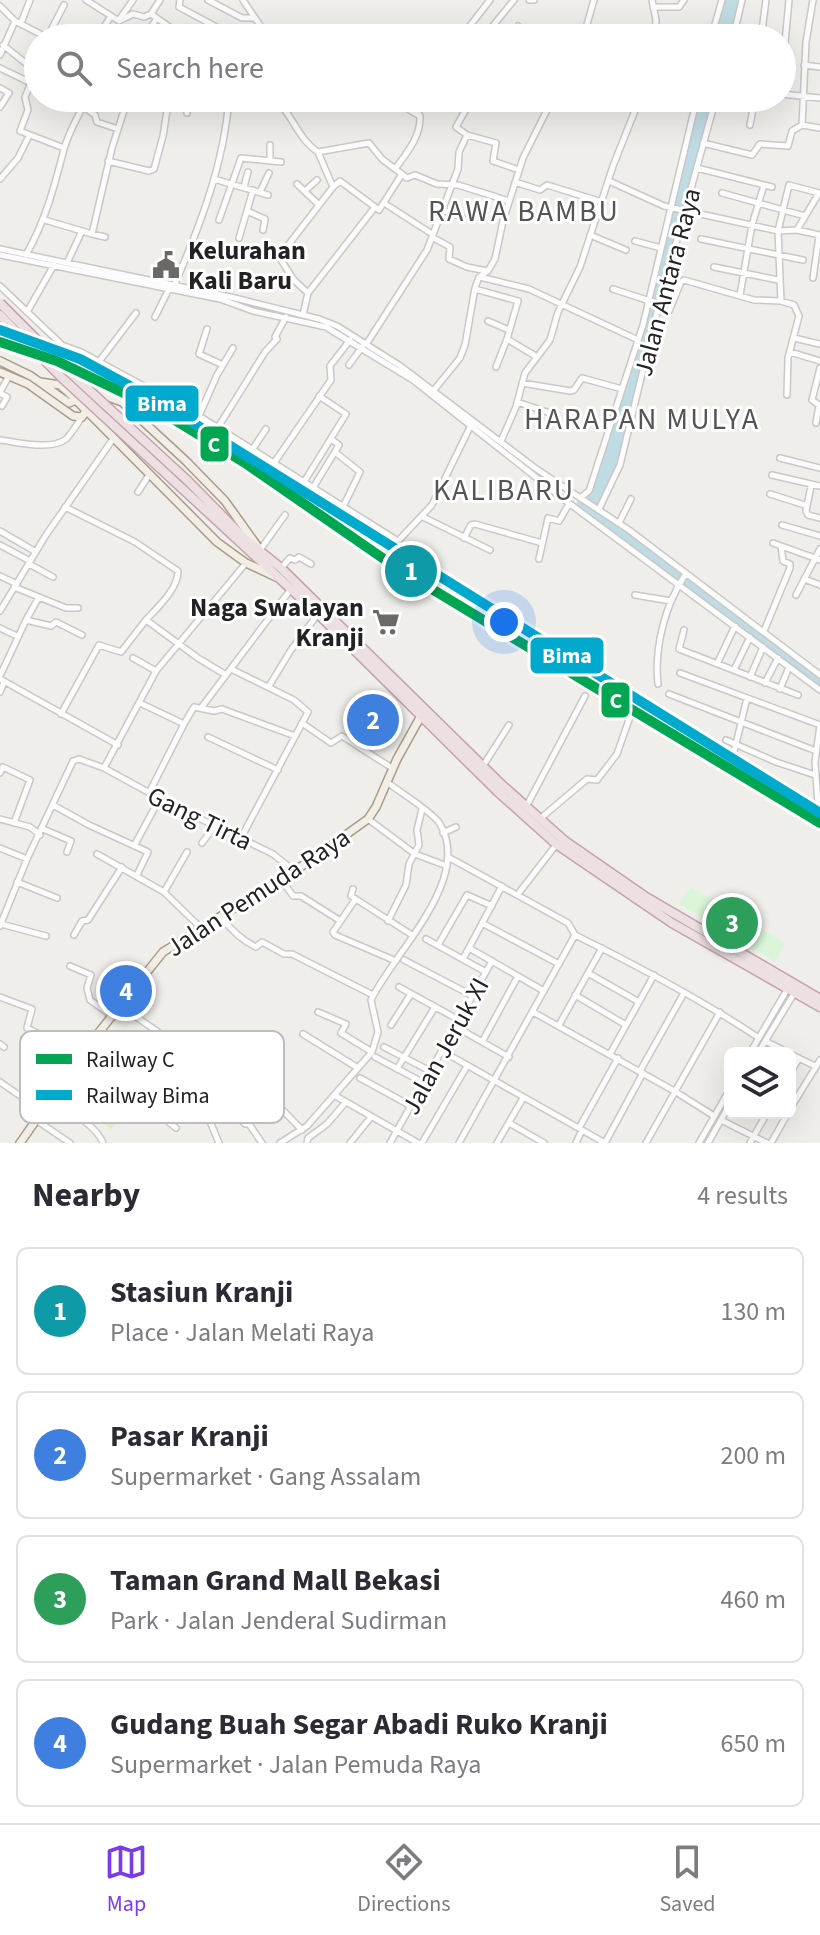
<!DOCTYPE html>
<meta charset="utf-8">
<style>
:root{--surface:#fff;--page:#f2f2f3;--text:#2b2b33;--muted:#7c7c81;--line:#e1e1e2;--accent:#7c3aed}
body{margin:0;font-family:"Source Sans 3",sans-serif;background:var(--page);color:var(--text)}
.controls{position:absolute;right:24px;bottom:24px;display:grid;overflow:hidden;border-radius:12px;box-shadow:0 8px 32px #0002}
.controls button{width:72px;height:72px;display:grid;place-items:center;padding:0;border:0;border-bottom:2px solid var(--line);background:var(--surface);color:var(--text);font:40px sans-serif}
.you{position:absolute;left:504px;top:622px;width:28px;height:28px;margin:-20px;border:6px solid #fff;border-radius:50%;background:#1a73e8;box-shadow:0 0 0 12px #1a73e833}
.badge{display:grid;place-items:center;width:52px;height:52px;border-radius:50%;background:var(--accent);color:#fff;font-size:26px;font-weight:700}
.pin{position:absolute;translate:-50% -50%;border:4px solid #fff;box-shadow:0 2px 8px #0006}
.list{margin:0;padding:0;list-style:none}
h2{display:flex;justify-content:space-between;align-items:center;height:104px;margin:0;padding:0 32px;font-size:34px}
h2 small{font-size:26px;font-weight:400;color:var(--muted)}
.list li{display:grid;grid-template-columns:52px 1fr auto;gap:24px;align-items:center;box-sizing:border-box;height:128px;margin:0 16px 16px;padding:0 16px;border:2px solid var(--line);border-radius:12px}
.list b{display:block;font-size:30px;white-space:nowrap}
.list p{margin:0;font-size:26px;white-space:nowrap;color:var(--muted)}
.list em{font-size:26px;font-style:normal;color:var(--muted)}
.icon{flex:none;width:44px;height:44px;fill:none;stroke:currentColor;stroke-width:2;stroke-linecap:round;stroke-linejoin:round}
.map{position:relative;flex:none;width:820px;height:1143px;overflow:hidden}
.search{position:absolute;background:var(--surface);box-shadow:0 8px 32px #0002;left:24px;right:24px;top:24px;height:88px;display:flex;align-items:center;gap:20px;box-sizing:border-box;padding:0 28px;border-radius:44px;color:var(--muted);font-size:30px}
.sheet{height:680px;background:var(--surface)}
nav{display:flex;justify-content:space-around;align-items:center;box-sizing:border-box;height:112px;border-top:2px solid var(--line);background:var(--surface);font-size:22px;color:var(--muted)}
nav a{display:grid;justify-items:center;gap:4px}
nav .on{color:var(--accent)}
.map>svg:first-child{display:block}
.grass{fill:#ddeccb}
.park{fill:#daf5da}
.water{fill:#bfdbe3}
.lines{fill:none;stroke-linecap:round;stroke-linejoin:round}
.minor-casing{stroke:#c9c8c7;stroke-width:8}
.major-casing{stroke:#a79c86;stroke-width:10}
.highway-casing{stroke:#c5a2ac;stroke-width:11}
.minor{stroke:#fdfcfc;stroke-width:5}
.major{stroke:#f3ede7;stroke-width:7}
.highway{stroke:#ece0e2;stroke-width:8}
.highway-bridge-casing{stroke:#c5a2ac;stroke-width:11;stroke-linecap:butt}
.highway-bridge{stroke:#ece0e2;stroke-width:8}
.rail-1-casing{stroke:#fff;stroke-width:16}
.rail-2-casing{stroke:#fff;stroke-width:16}
.rail-1{stroke:#00a651;stroke-width:10}
.rail-2{stroke:#00a9ce;stroke-width:10}
.labels{text-anchor:middle;stroke-width:6;stroke-linejoin:round;paint-order:stroke}
.poi-label{font-size:26px;font-weight:bold;fill:#222;stroke:#fff;text-anchor:start}
.street-label{font-size:26px;fill:#222;stroke:#fff}
.quarter-label{font-size:30px;letter-spacing:2px;fill:#555;stroke:#fff}
.key{fill:#fff;stroke:#bdbdbd;stroke-width:2}
.key-label{font-size:22px;fill:#222}
.line-badge{stroke:#fff;stroke-width:3}
.badge-label{font-size:22px;text-anchor:middle;font-weight:bold;fill:#fff}
</style>
<div class="map">
<svg width="820" height="1143" viewBox="0 0 820 1143">
<rect width="100%" height="100%" fill="#f0eeeb"/>
<path class="grass" d="M89 1048 141 1082 137 1087 134 1086 115 1114 120 1120 111 1129 58 1093Z"/>
<path class="park" d="M691 887 785 943 775 962 679 904Z"/>
<path class="water" d="M722 0H742L733 38H711Z
M697 98H717L660 304 620 465 599 509 820 675V690L573 507 589 491 643 325Z"/>
<g class="lines">
<g class="minor-casing">
<path id="minor" d="M86 0 119 21
M180 0 179 7 237 38
M208 0 242 18H255
M243 0 263 30 264 38
M529 0H534
M652 0 656 20 655 38
M0 6 15 21 48 38
M653 7H679L684 0
M151 14 185 38
M119 20 133 0
M119 21 133 14 144 17 151 14 160 0
M21 23 30 0
M518 26 514 34 520 38
M47 38 64 5
M97 38 111 16
M144 38 157 18
M454 38 469 27 490 0
M483 38 514 0
M583 38 594 0
M711 38 722 0
M733 38 742 0
M761 38 766 0
M3 45 38 73
M784 53 789 0
M0 55 15 21
M804 65 820 67
M0 68 31 83 25 97 28 110 20 131 64 148
M0 88 9 93 0 107
M782 94 820 98
M275 98C292 114 298 139 318 152
M532 98 548 106
M212 103 213 98
M387 103 391 98
M715 103 753 109 750 125
M83 106 95 115 97 122 118 129
M740 107 741 98
M753 109 754 98
M465 111 470 105 490 108 496 105 504 106 507 98
M187 113 188 98
M417 114 427 98
M802 125 806 42 813 0
M467 135 496 143 493 161 519 170
M703 143 752 155 760 144 788 146 792 131 802 125 820 128
M318 152 369 143 382 159 407 178 415 175 437 184 458 185 509 201
M108 161 149 171 154 169 163 136 169 98
M270 161V145
M697 168 772 187
M395 169C407 153 421 136 420 116L398 103 400 98
M0 179 18 158 29 136
M214 179 268 195
M609 181 664 206 778 231 797 230 820 235
M515 182 540 190 547 185 602 202
M297 184 319 205
M244 187 248 172
M333 187 340 181 379 210 402 174
M305 191 317 180
M260 192 269 173
M722 193 805 216
M384 203 432 234
M442 210 462 217
M247 211 265 219 263 230
M45 220 92 234 112 148 128 98
M219 220 241 158 281 162
M797 230 819 193
M92 234 105 237
M590 235 626 250
M432 237 450 247 449 259 467 267 487 271
M239 238 253 190
M701 239 803 260
M635 241 661 248
M0 249 235 298 319 319 337 326 399 365 535 468 629 530 820 675
M0 255 220 299 253 311 326 327 413 380 562 498 820 690
M26 255C46 219 54 188 64 149 69 131 79 115 87 98
M67 263 82 231
M714 267 778 280
M480 277 529 289 638 340
M813 278 819 236
M0 286 62 345 81 352 199 416 398 541 432 505 471 425
M174 286C200 226 224 164 229 98
M475 289 518 301 507 339 537 357
M613 289 659 304
M308 293 375 207
M214 294 220 279
M740 295 752 225 764 185
M781 301 778 231 789 185 819 193
M27 312 54 265
M657 312 669 311 681 282 684 280 754 300 781 301 794 305 799 316 788 358 787 395
M303 315 308 293 294 280 279 257 333 187 318 152
M155 317 169 289
M488 321 509 330
M207 329 199 354 223 365
M794 338 820 344
M367 343 427 250 458 169 459 152 467 135 456 127 465 111 444 98
M790 352 820 361
M98 363 136 313
M349 365 362 347
M496 367 507 339
M522 383 570 391 574 390 582 378 622 389
M434 390 460 358 465 345 475 288 479 277 488 271 495 259 503 221 523 158 553 98
M0 392 9 376
M0 393 7 397 2 406
M517 402 556 415
M199 416 217 375 233 348
M816 423 819 405 812 400 820 368
M217 429 265 352 277 339 275 337 286 317
M0 440C17 442 51 451 66 439 72 433 77 424 82 417
M501 441 516 407 525 373 550 340 558 312 580 267 613 166 640 98
M252 450 266 429
M335 452 360 472 343 507
M780 458 820 468
M274 463 331 380 330 366 350 340
M772 475 820 486
M304 482 346 414 319 396
M811 486 806 511 808 515 820 518
M313 488 339 445 331 439
M138 492 149 475
M770 494 805 505
M580 498 589 491 643 325 697 98
M65 507 135 542 178 571C178 589 158 607 146 620L198 658 226 675
M599 509 620 465 657 312 716 98
M423 517 490 550
M619 523 631 499
M782 525 820 536
M0 531 36 552
M464 538 471 525 475 524 542 543
M773 543 820 560
M0 545 30 561
M260 550 285 515
M539 559 548 518 559 521 569 504
M29 564 53 577
M281 568 290 558 295 560 299 557 311 564
M0 576 17 584
M804 579 820 585
M14 587 66 608H78
M635 595 671 601
M796 595 820 549
M0 611 46 535 113 439
M26 620 39 597
M0 628 17 636
M684 630 679 649 798 695
M764 631 790 568V564L783 561 781 546
M524 649 631 714 617 754 597 780 587 779 541 818
M133 658 156 671
M717 664 735 626
M231 669 294 700 308 712 241 838
M734 670 750 637
M680 673 820 725
M0 676 26 620 51 626 56 622 82 635
M750 677 763 647
M0 679 118 745
M765 683 778 658
M658 684C654 648 665 605 685 575
M269 686 291 650 318 614
M780 689 789 667
M0 692 4 682
M669 694 816 751
M140 703 184 724 194 707 214 711 222 709 295 736
M201 708 291 589
M61 714 99 645 121 652 146 620
M302 723 331 743 342 736 392 768
M208 737 278 770
M726 740 776 762 815 775
M734 752 747 698
M483 766 509 725
M104 768 168 803 273 854 293 870
M0 773 3 767 30 780 14 823
M149 793 184 724
M818 804 815 762 820 725
M53 805 89 825 148 852 137 875
M526 807 585 696
M0 819 30 827 40 835
M368 819 415 854 447 866
M43 829 71 841 67 852
M443 833 456 827
M202 843 216 824
M134 846 160 798
M0 848 27 859
M97 854 164 892 201 928
M448 857 568 923 575 935
M281 879 293 896H301L339 920
M17 882 57 898
M353 889 351 896 412 935
M164 892 187 852
M518 894 556 845
M355 900 333 932 335 935 396 961
M221 916C230 929 241 940 256 947L262 942 284 954H292L373 995
M388 921 406 885 409 864 419 845 417 830 422 809
M482 923 559 964
M1 924 46 936
M0 926 27 859 73 761 79 759 104 768 156 671 246 563
M74 935 82 921 88 920 122 867
M575 935C638 966 700 999 759 1038
M426 939 486 972
M438 945 467 895 492 906
M469 948 544 991
M463 959 502 886
M404 960 473 996
M70 966 91 975 87 988 90 1000 111 1015
M588 973 639 1002
M399 987 459 1020
M575 995 626 1025
M0 997 32 1009 27 1028 82 1055
M119 1005 200 1061 238 1078 273 1100 302 1130
M318 1012 346 1024 341 1033 372 1052
M533 1012 676 1092 714 1116
M391 1025 411 994
M559 1025 602 948
M456 1027 509 1057
M303 1034 358 1068
M765 1041 789 1053
M482 1042 518 976
M0 1044 4 1047
M88 1046 133 1073 168 1100 175 1093 196 1118 207 1114 223 1101 245 1124H249L262 1143
M384 1047 430 1071
M442 1051 605 1143
M750 1053 788 988
M758 1053 795 992
M610 1054 654 975
M790 1054 815 1066
M375 1057 424 1083
M397 1069 435 1007
M640 1071 684 993
M790 1074 799 1058
M360 1078 411 1106
M0 1082 35 1106
M334 1095 418 1143
M52 1099C67 1109 97 1126 103 1143
M168 1100 160 1115 176 1128
M790 1109 820 1060
M207 1114 219 1143
M36 1120 70 1143
M721 1120 767 1143
M509 1123 544 1143
M579 1128 618 1058
M280 1143 307 1126 372 1052 378 1032 371 1000C394 952 473 880 440 824 434 813 398 791 387 782
M307 1143 308 1138 327 1124 345 1103
M350 1143 371 1117
M390 1143 492 961
M422 1143 467 1066
M459 1143 575 935
M497 1143 523 1098
M576 1143 582 1130
M605 1143 643 1073
M646 1143 720 1012
M699 1143 730 1089
M708 1143 730 1104
M750 1143 767 1113
M771 1143 788 1113"/>
</g>
<g class="major-casing">
<path id="major" d="M0 361 31 376 69 403 95 392 122 402 186 461 225 501 258 547
M0 372 28 384 73 416 82 417 88 408
M40 382 60 385 67 391 217 542 246 563 276 577
M20 1143 88 1046 163 952 305 864 368 819 376 807 397 759 422 714"/>
</g>
<g class="highway-casing">
<path id="highway" d="M187 480 245 539 281 568 501 784 565 841 646 897 820 999
M174 481 318 614 498 792 556 844 672 923 820 1007"/>
</g>
<use href="#minor" class="minor"/>
<use href="#major" class="major"/>
<use href="#highway" class="highway"/>
<g class="highway-bridge-casing">
<path id="highway-bridge" d="M0 303 64 367 187 480
M0 315 60 376 174 481"/>
</g>
<use href="#highway-bridge" class="highway-bridge"/>
<g class="rail-1-casing">
<path id="rail-1" d="M0 342 57 361 155 408 245 463 397 568 820 823"/>
</g>
<g class="rail-2-casing">
<path id="rail-2" d="M0 330 80 359 163 404 820 813"/>
</g>
<use href="#rail-1" class="rail-1"/>
<use href="#rail-2" class="rail-2"/>
</g>
<defs>
<g id="civic-bare" transform="scale(2.16)"><path d="M-.6-6.5H3V-4.5H.6V-3L4-1V1h2V6H-6V1h2V-1L-.6-3ZM-1.2 2.5V6h2.4V2.5Z" fill="#6a6968" stroke="#fff" stroke-width="2.5" paint-order="stroke"/></g>
<g id="supermarket-bare" transform="scale(2.16)"><path d="M-6-5.5h2.5l.6 2H6L4.5 2H-2.5L-4.4-4H-6ZM-1.5 3.2a1.3 1.3 0 1 0 .1 0ZM3 3.2a1.3 1.3 0 1 0 .1 0Z" fill="#6a6968" stroke="#fff" stroke-width="2.5" paint-order="stroke"/></g>
</defs>
<g fill-rule="evenodd">
<use href="#civic-bare" x="166" y="265"/>
<use href="#supermarket-bare" x="386" y="622"/>
</g>
<g class="labels">
<g class="poi-label">
<text x="188" y="259">Kelurahan<tspan x="188" dy="30">Kali Baru</tspan></text>
<text x="364" y="616" text-anchor="end">Naga Swalayan<tspan x="364" dy="30">Kranji</tspan></text>
</g>
<g class="street-label">
<text transform="translate(667 282) rotate(-75)" y="9">Jalan Antara Raya</text>
<text transform="translate(200 818) rotate(26)" y="9">Gang Tirta</text>
<text transform="translate(258 892) rotate(-33)" y="9">Jalan Pemuda Raya</text>
<text transform="translate(445 1046) rotate(-61)" y="9">Jalan Jeruk XI</text>
</g>
<g class="quarter-label">
<text x="524" y="221">RAWA BAMBU</text>
<text x="642" y="429">HARAPAN MULYA</text>
<text x="504" y="500">KALIBARU</text>
</g>
</g>
<rect x="20" y="1031" width="264" height="92" rx="12" class="key"/>
<rect x="36" y="1054" width="36" height="10" fill="#00a651"/>
<rect x="36" y="1090" width="36" height="10" fill="#00a9ce"/>
<g class="key-label">
<text x="86" y="1067">Railway C</text>
<text x="86" y="1103">Railway Bima</text>
</g>
<g class="line-badge">
<rect x="124" y="384" width="76" height="39" rx="8" fill="#00a9ce"/>
<rect x="199" y="425" width="31" height="38" rx="8" fill="#00a651"/>
<rect x="529" y="636" width="76" height="39" rx="8" fill="#00a9ce"/>
<rect x="600" y="681" width="31" height="38" rx="8" fill="#00a651"/>
</g>
<g class="badge-label">
<text x="162" y="411">Bima</text>
<text x="214" y="452">C</text>
<text x="567" y="663">Bima</text>
<text x="616" y="708">C</text>
</g>
</svg>
<div class="controls">
<button><svg class="icon" aria-label="layers" viewBox="0 0 24 24"><path d="M12 4l9 5-9 5-9-5zM3 14l9 5 9-5"/></svg></button>
</div>
<div class="you"></div>
<div class="pin badge" style="left:411px;top:571px;background:#0f9aa8">1</div>
<div class="pin badge" style="left:373px;top:720px;background:#3f7fe0">2</div>
<div class="pin badge" style="left:732px;top:923px;background:#2e9e5b">3</div>
<div class="pin badge" style="left:126px;top:991px;background:#3f7fe0">4</div>
<div class="search"><svg class="icon" aria-label="search" viewBox="0 0 24 24"><circle cx="10" cy="10" r="6"/><path d="M15 15l6 6"/></svg>Search here</div>
</div>
<section class="sheet">
<h2>Nearby<small>4 results</small></h2>
<ul class="list">
<li><span class="badge" style="background:#0f9aa8">1</span><div><b>Stasiun Kranji</b><p>Place · Jalan Melati Raya</p></div><em>130 m</em></li>
<li><span class="badge" style="background:#3f7fe0">2</span><div><b>Pasar Kranji</b><p>Supermarket · Gang Assalam</p></div><em>200 m</em></li>
<li><span class="badge" style="background:#2e9e5b">3</span><div><b>Taman Grand Mall Bekasi</b><p>Park · Jalan Jenderal Sudirman</p></div><em>460 m</em></li>
<li><span class="badge" style="background:#3f7fe0">4</span><div><b>Gudang Buah Segar Abadi Ruko Kranji</b><p>Supermarket · Jalan Pemuda Raya</p></div><em>650 m</em></li>
</ul>
</section>
<nav>
<a class="on"><svg class="icon" aria-label="map" viewBox="0 0 24 24"><path d="M3 6l6-2 6 2 6-2v14l-6 2-6-2-6 2zM9 4v14M15 6v14"/></svg>Map</a>
<a><svg class="icon" aria-label="directions" viewBox="0 0 24 24"><path d="M12 3l9 9-9 9-9-9zM9 14v-3h6M13 9l2 2-2 2"/></svg>Directions</a>
<a><svg class="icon" aria-label="saved" viewBox="0 0 24 24"><path d="M7 4h10v16l-5-4-5 4z"/></svg>Saved</a>
</nav>
